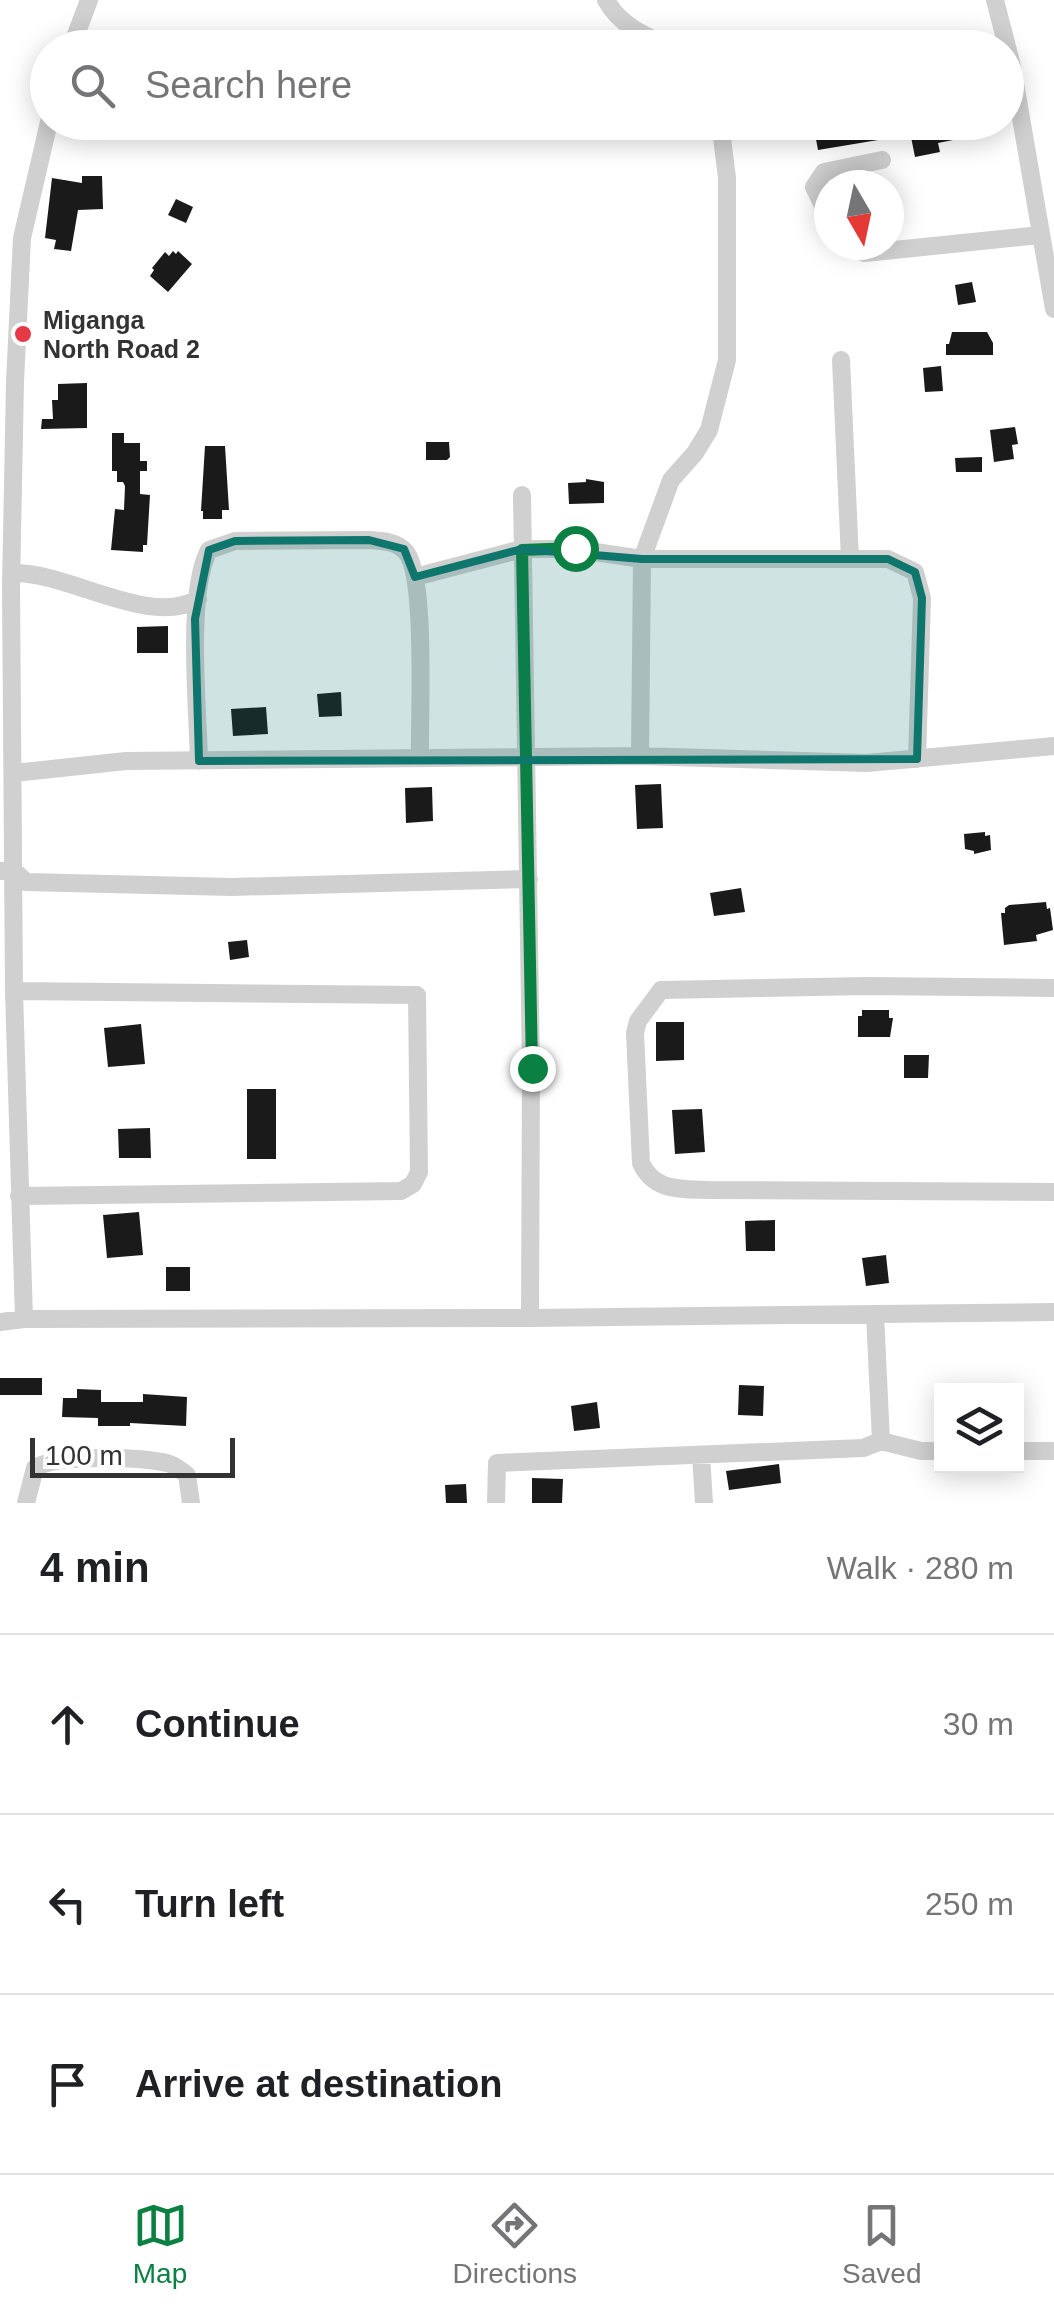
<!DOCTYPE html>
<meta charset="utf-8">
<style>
:root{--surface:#fff;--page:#f6f6f6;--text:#202124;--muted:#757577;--line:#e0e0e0;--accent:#0b8043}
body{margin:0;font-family:Helvetica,sans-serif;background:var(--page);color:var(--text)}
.controls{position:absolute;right:30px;bottom:30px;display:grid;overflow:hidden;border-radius:0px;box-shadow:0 5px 25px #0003}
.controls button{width:90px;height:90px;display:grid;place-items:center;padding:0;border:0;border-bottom:2px solid var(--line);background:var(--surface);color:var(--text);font:50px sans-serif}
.compass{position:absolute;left:814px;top:170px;width:90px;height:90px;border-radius:50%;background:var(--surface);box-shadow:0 5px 25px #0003;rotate:171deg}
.scale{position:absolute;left:30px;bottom:25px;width:205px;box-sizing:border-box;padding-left:10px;border:5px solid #333;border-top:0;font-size:28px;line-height:35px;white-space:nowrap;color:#333;-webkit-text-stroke:8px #fff;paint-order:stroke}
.stop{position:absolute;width:30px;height:30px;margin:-22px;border:8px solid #0b8043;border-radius:50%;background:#fff}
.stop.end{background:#0b8043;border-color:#fff;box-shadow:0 2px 10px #0008}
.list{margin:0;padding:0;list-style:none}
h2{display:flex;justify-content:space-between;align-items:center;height:130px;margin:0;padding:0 40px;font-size:42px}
h2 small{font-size:32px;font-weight:400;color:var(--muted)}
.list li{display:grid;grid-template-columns:65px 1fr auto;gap:30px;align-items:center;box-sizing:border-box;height:180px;padding:0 40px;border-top:2px solid var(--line)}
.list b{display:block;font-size:38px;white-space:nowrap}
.list em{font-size:32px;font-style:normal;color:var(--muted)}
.icon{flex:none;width:55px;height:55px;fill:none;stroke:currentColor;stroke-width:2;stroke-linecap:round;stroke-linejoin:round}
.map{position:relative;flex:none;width:1054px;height:1503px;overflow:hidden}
.search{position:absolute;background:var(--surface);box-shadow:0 5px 25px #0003;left:30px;right:30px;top:30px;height:110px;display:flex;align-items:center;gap:25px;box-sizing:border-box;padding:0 35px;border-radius:55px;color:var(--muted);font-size:38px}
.sheet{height:670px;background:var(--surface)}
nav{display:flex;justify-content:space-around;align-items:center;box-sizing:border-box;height:140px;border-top:2px solid var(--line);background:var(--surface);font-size:28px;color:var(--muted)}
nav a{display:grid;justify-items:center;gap:5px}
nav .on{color:var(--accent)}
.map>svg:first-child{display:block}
.building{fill:#1a1a1a}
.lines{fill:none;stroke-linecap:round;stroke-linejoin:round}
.street{stroke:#d0d0d0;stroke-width:18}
.route{stroke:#0b8043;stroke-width:12}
.marked{fill:#0f766e;fill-opacity:0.2;stroke:#0f766e;stroke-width:8;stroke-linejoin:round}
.poi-dot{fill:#e63946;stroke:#fff;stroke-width:4}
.labels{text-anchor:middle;stroke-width:10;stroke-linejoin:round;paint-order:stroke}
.poi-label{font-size:25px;font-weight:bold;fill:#333;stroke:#fff;text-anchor:start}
</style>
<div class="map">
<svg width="1054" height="1503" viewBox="0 0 1054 1503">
<rect width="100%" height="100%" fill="#fff"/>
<path class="building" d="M844 122H875L878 140 818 150 814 128Z
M908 122H976L978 135 938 143 940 152 915 157Z
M82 176H102L103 209 78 210 71 251 54 249 56 240 45 238 52 178 82 183Z
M176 199 193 207 186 223 168 215Z
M173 251 176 254 178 251 192 264 168 292 150 276 154 270 152 268 165 252 169 256Z
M972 282 976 302 958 305 955 285Z
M952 332H987L993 343V355H946V344H949Z
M941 366 943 391 925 392 923 368Z
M87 383V428L41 429 42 419H53L52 400H58V384Z
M1015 427 1018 444 1012 445 1014 459 994 462 990 430Z
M112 433H124V443H140V461H147V471H140V494L150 495 147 545H143V552L111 550 115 509 124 510 125 486 123 482H117V471H112Z
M426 442H449L450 457 447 460H426Z
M205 446H225L229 510H222V519H203V511H201Z
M982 457V472H956L955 458Z
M586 479 604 482V503L569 504 568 483 586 482Z
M168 626V653H137V627Z
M341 692 342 716 319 717 317 694Z
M266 707 268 734 233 736 231 709Z
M661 784 663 828 637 829 635 785Z
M432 787 433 821 406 823 405 788Z
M985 832V836L990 835 991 850 974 854V851L965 849 964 834Z
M741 888 745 912 714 916 710 893Z
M1046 902 1047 909 1050 908 1053 930 1036 935 1037 941 1004 945 1001 913H1005V908L1009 905Z
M247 940 249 957 230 960 228 942Z
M862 1010H889V1018H893L890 1037H858V1016H862Z
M656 1022H684V1060L656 1061Z
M141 1024 145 1064 108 1067 104 1028Z
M904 1055H929L928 1078H904Z
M247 1089H276V1159H247Z
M702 1109 705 1152 675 1154 672 1110Z
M150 1128 151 1158H119L118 1129Z
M139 1212 143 1255 107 1258 103 1215Z
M775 1220V1251H746L745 1221Z
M886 1255 889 1283 866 1286 862 1258Z
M166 1267H190V1291H166Z
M0 1378H42V1395H0Z
M739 1385 764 1386 763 1416 738 1415Z
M77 1389 101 1390V1402H143V1394L187 1397 186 1426 130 1423V1426H98V1418L62 1417 63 1398H77Z
M597 1402 600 1428 574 1431 571 1406Z
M779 1464 781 1483 729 1490 726 1471Z
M532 1478 563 1479 562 1503H532Z
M466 1484 467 1503H446L445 1485Z"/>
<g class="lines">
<path class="street" d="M606 0C620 26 646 36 672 48
M995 0 1012 66 1054 309
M71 48 89 0
M720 122 727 178V360L709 430 695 453 671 480 642 559 640 756 867 763 1054 746
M829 218 814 187 824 172 882 160
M848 245 865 253 1040 235
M841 360 850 559
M522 495 531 1068 530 1318
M12 573C67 571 150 628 198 599
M415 577 522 549H575L642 559H888L915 572 922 598 917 759
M199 761C198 710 186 593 209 550L235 541 369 540C381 541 396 541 405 551 427 573 419 720 420 758
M14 773 126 761 640 756
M0 871H14L26 882 232 887 529 879
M1054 988 867 986 661 990 638 1021 635 1033 641 1163C654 1192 682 1189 709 1190L1054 1192
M14 991 417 995 419 1172 413 1184 401 1191 19 1196
M875 1314 881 1441 921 1451H942
M24 1319 14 991 11 587 15 382 22 238 49 122
M0 1322 24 1319 530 1318 1054 1312
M1016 1451H1054
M701 1455 704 1503
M26 1503 35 1468C56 1454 141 1457 167 1463 175 1465 180 1470 187 1475L191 1503
M496 1503 497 1463 863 1448 881 1441"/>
</g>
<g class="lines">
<path class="route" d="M532 1068 522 550 575 548"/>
</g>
<path class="marked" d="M369 540 404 549 415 577 522 549 642 559H888L915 572 922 598 917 759 199 761 195 619 209 550 235 541Z"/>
<circle class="poi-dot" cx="23" cy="334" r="10"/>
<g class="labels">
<g class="poi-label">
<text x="43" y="329">Miganga<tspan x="43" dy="29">North Road 2</tspan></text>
</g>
</g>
</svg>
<div class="controls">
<button><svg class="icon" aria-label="layers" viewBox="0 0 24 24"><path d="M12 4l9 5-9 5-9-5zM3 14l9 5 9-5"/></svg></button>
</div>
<svg class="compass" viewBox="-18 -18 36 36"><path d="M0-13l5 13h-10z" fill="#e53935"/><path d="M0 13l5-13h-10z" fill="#757577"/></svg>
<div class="scale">100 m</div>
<div class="stop" style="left:575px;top:548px"></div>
<div class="stop end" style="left:532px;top:1068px"></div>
<div class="search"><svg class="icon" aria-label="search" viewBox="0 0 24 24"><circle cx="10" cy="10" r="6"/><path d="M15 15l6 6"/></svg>Search here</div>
</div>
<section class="sheet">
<h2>4 min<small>Walk · 280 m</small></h2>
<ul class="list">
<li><svg class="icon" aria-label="ahead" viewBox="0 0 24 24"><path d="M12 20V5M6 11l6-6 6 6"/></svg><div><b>Continue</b></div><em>30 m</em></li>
<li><svg class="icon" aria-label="left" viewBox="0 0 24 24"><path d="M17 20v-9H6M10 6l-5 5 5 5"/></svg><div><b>Turn left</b></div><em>250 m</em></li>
<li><svg class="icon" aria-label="arrive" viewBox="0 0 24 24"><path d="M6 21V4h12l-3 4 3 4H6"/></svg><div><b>Arrive at destination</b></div></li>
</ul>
</section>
<nav>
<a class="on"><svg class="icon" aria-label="map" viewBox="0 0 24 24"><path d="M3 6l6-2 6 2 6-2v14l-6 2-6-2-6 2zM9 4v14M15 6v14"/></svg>Map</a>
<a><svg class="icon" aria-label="directions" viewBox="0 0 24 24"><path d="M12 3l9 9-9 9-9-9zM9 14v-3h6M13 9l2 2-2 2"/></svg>Directions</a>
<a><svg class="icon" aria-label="saved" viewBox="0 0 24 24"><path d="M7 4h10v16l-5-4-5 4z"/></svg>Saved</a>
</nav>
